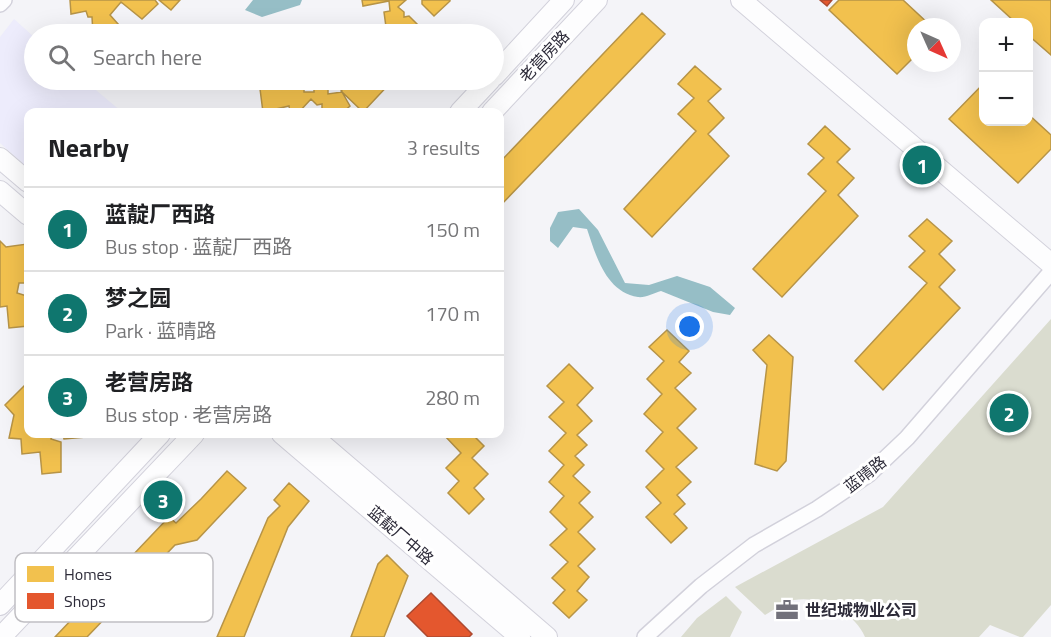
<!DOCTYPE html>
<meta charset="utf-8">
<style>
:root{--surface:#fff;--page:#f2f2f2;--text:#202124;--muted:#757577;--line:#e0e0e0;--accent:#0f766e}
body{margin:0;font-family:"Titillium Web","Noto Sans SC",sans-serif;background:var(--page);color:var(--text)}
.controls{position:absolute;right:18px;top:18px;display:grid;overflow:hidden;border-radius:12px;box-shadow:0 6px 24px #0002}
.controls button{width:54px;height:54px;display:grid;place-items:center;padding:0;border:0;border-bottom:2px solid var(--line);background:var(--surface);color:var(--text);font:30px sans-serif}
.compass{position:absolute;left:907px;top:18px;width:54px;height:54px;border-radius:50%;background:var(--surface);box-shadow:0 6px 24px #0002;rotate:135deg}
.you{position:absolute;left:690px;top:327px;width:21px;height:21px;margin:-15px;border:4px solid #fff;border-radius:50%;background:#1a73e8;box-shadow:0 0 0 9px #1a73e833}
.badge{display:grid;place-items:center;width:39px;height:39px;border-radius:50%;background:var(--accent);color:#fff;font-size:20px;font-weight:700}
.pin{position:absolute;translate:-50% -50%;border:3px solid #fff;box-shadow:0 2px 6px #0006}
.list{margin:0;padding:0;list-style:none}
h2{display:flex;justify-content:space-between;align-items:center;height:78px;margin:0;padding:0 24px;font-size:26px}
h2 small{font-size:20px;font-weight:400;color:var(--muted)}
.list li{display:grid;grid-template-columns:39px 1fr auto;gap:18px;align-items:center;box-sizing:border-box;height:84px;padding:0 24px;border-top:2px solid var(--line)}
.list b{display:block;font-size:22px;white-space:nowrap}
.list p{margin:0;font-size:20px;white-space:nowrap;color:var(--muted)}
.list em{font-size:20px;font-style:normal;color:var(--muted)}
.icon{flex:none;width:33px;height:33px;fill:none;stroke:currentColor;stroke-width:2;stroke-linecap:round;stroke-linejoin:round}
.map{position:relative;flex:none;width:1051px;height:637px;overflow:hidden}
.search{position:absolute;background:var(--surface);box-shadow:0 6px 24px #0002;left:24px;top:24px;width:480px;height:66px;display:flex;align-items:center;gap:15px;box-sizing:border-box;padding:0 21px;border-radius:33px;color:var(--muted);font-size:22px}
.panel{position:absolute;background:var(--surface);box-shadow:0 6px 24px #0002;left:24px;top:108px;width:480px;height:330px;border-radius:12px}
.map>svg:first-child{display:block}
.built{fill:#edecfc}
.green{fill:#dadccf}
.water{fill:#96bec6}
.homes{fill:#f2c14e;stroke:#b79447;stroke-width:1.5}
.shops{fill:#e4572e;stroke:#ad4a31;stroke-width:1.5}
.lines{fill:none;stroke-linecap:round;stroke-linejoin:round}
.minor-casing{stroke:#d2d1db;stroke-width:18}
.tertiary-casing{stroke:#d2d1db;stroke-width:22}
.minor{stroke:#fdfdfe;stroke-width:15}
.tertiary{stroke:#fdfdfe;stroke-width:20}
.labels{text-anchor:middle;stroke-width:6;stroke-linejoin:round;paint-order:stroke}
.street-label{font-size:16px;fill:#2c2a38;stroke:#fff}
.poi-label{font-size:16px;font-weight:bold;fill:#2c2a38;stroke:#fff;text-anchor:start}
.key{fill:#fff;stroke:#c0bfc3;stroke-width:1.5}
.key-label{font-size:16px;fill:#2c2a38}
</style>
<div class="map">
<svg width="1051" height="637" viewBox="0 0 1051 637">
<rect width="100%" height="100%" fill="#f4f4f8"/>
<path class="built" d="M14 19 34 37V80H84L122 112H28V168L0 143V37Z"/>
<path class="green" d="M1051 319V605L1023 637H1020L990 625 979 637H865C855 612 820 595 794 600 784 602 774 610 765 615L735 587 883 507Z
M726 596 742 612 730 637H681L697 618Z"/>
<path class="water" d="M253 0H302L300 5 262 17 245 10Z
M579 209 598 230 625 283 649 285 677 276 710 287 735 308 730 315 713 312 661 291C654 293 645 298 638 297 606 292 596 256 587 229L573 227 558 248 550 241V228L558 212Z"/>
<path class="homes" d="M70 0H155L158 4 142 19 121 2 110 15 127 34H93L92 17H88L86 11 71 14Z
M159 0H180L171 10Z
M362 0H406L398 7 404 12V17L409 16 422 29 416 34H392V26L386 27 384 12 390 11 389 1 363 6Z
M422 0H450V1L434 16 422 4Z
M839 0H903L932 27H916V55L897 74 829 10Z
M991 0H1051V55L1028 35V22H1015Z
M642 13 665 34 500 206V162Z
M695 66 721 89 708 101 724 118 708 134 729 156 652 237 624 209 696 131 678 114 694 98 678 84Z
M252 80H304V92H314V87H328V94L342 92 350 106 343 112H325L322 109V104L317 105 311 99 299 112H290L289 106 263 112 260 89Z
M352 80H393L363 112 341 91Z
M984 83V122H1028V114L1051 135V149L1018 183 949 119Z
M825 126 850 149 837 162 854 178 838 195 858 216 782 297 753 269 826 191 808 174 824 158 808 144Z
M927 219 952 241 939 254 955 270 939 287 960 308 883 390 855 361 927 283 909 267 925 251 909 236Z
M0 241 6 247 27 244V254H28V283H19L17 293 27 296 28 326 9 328 7 306 0 307Z
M667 330 689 351 679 362 691 373 675 388 696 409 677 428 697 448 676 467 691 482 677 495 685 504 674 514 687 528 671 543 646 517 661 503 646 487 664 469 646 451 663 432 644 414 662 394 647 379 664 361 649 347Z
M769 335 793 357 786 461 777 471 755 464 767 365 753 350Z
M569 364 593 388 577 405 592 421 577 435 587 445 575 456 584 465 573 476 590 492 579 503 593 517 578 532 595 549 578 566 589 577 577 591 587 600 569 618 553 603 565 590 552 578 568 562 550 545 567 529 550 512 564 496 549 482 564 465 549 451 566 433 549 417 564 402 547 386Z
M28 382V434H52L51 439 61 442V472L42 474 40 452 22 454 21 439 9 438 14 415 5 405Z
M63 434H96L97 436 64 439Z
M445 434H472L484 446 472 458 488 474 474 488 484 499 469 514 448 493 459 481 446 468 461 453 444 435Z
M227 471 246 488 197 540 175 545 87 637H55L169 517 176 523 201 499Z
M289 483 309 501 288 527 244 637H217L268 518 280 506 274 500Z
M387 555 408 576 384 637H351L378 564Z"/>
<path class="shops" d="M820 0H832L827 6Z
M431 593 472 634 469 637H428L407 616Z"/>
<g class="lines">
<g class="minor-casing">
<path id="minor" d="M0 4 4 0
M645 637 701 586 754 545 817 509 869 474 907 438 1051 272"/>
</g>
<g class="tertiary-casing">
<path id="tertiary" d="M741 0 1051 264
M494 76 564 0
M460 112 490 80
M492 112 597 0
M0 158 28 182
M0 191 28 215
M282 434 520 637
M310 434 547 637
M0 605 160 434
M1 637 194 434"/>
</g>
<use href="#minor" class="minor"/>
<use href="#tertiary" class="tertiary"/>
</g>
<defs>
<g id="office-bare" transform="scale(1.8)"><path d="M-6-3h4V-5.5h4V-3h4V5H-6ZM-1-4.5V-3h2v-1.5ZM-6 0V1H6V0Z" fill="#72717b" stroke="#fff" stroke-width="2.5" paint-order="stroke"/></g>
</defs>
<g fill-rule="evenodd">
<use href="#office-bare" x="787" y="610"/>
</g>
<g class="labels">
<g class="street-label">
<text transform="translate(544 56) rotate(-47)" y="6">老营房路</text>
<text transform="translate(865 474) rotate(-38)" y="6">蓝晴路</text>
<text transform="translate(401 535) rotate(41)" y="6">蓝靛厂中路</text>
</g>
<g class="poi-label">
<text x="805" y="616">世纪城物业公司</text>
</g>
</g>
<rect x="15" y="553" width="198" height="69" rx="9" class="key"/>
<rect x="27" y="566" width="27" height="16" fill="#f2c14e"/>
<rect x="27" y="593" width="27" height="16" fill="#e4572e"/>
<g class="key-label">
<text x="64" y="580">Homes</text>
<text x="64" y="607">Shops</text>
</g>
</svg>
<div class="controls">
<button>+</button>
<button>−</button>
</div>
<svg class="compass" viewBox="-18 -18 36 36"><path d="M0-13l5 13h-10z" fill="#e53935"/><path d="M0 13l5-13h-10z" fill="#757577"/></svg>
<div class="you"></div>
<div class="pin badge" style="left:922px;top:165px">1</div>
<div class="pin badge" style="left:1009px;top:413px">2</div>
<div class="pin badge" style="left:163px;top:500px">3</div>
<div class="search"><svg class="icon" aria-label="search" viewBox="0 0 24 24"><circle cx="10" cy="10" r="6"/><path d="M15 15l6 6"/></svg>Search here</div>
<section class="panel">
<h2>Nearby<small>3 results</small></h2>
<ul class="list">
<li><span class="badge">1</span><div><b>蓝靛厂西路</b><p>Bus stop · 蓝靛厂西路</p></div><em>150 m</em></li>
<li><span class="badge">2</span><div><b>梦之园</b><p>Park · 蓝晴路</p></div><em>170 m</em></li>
<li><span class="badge">3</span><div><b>老营房路</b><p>Bus stop · 老营房路</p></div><em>280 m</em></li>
</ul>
</section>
</div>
